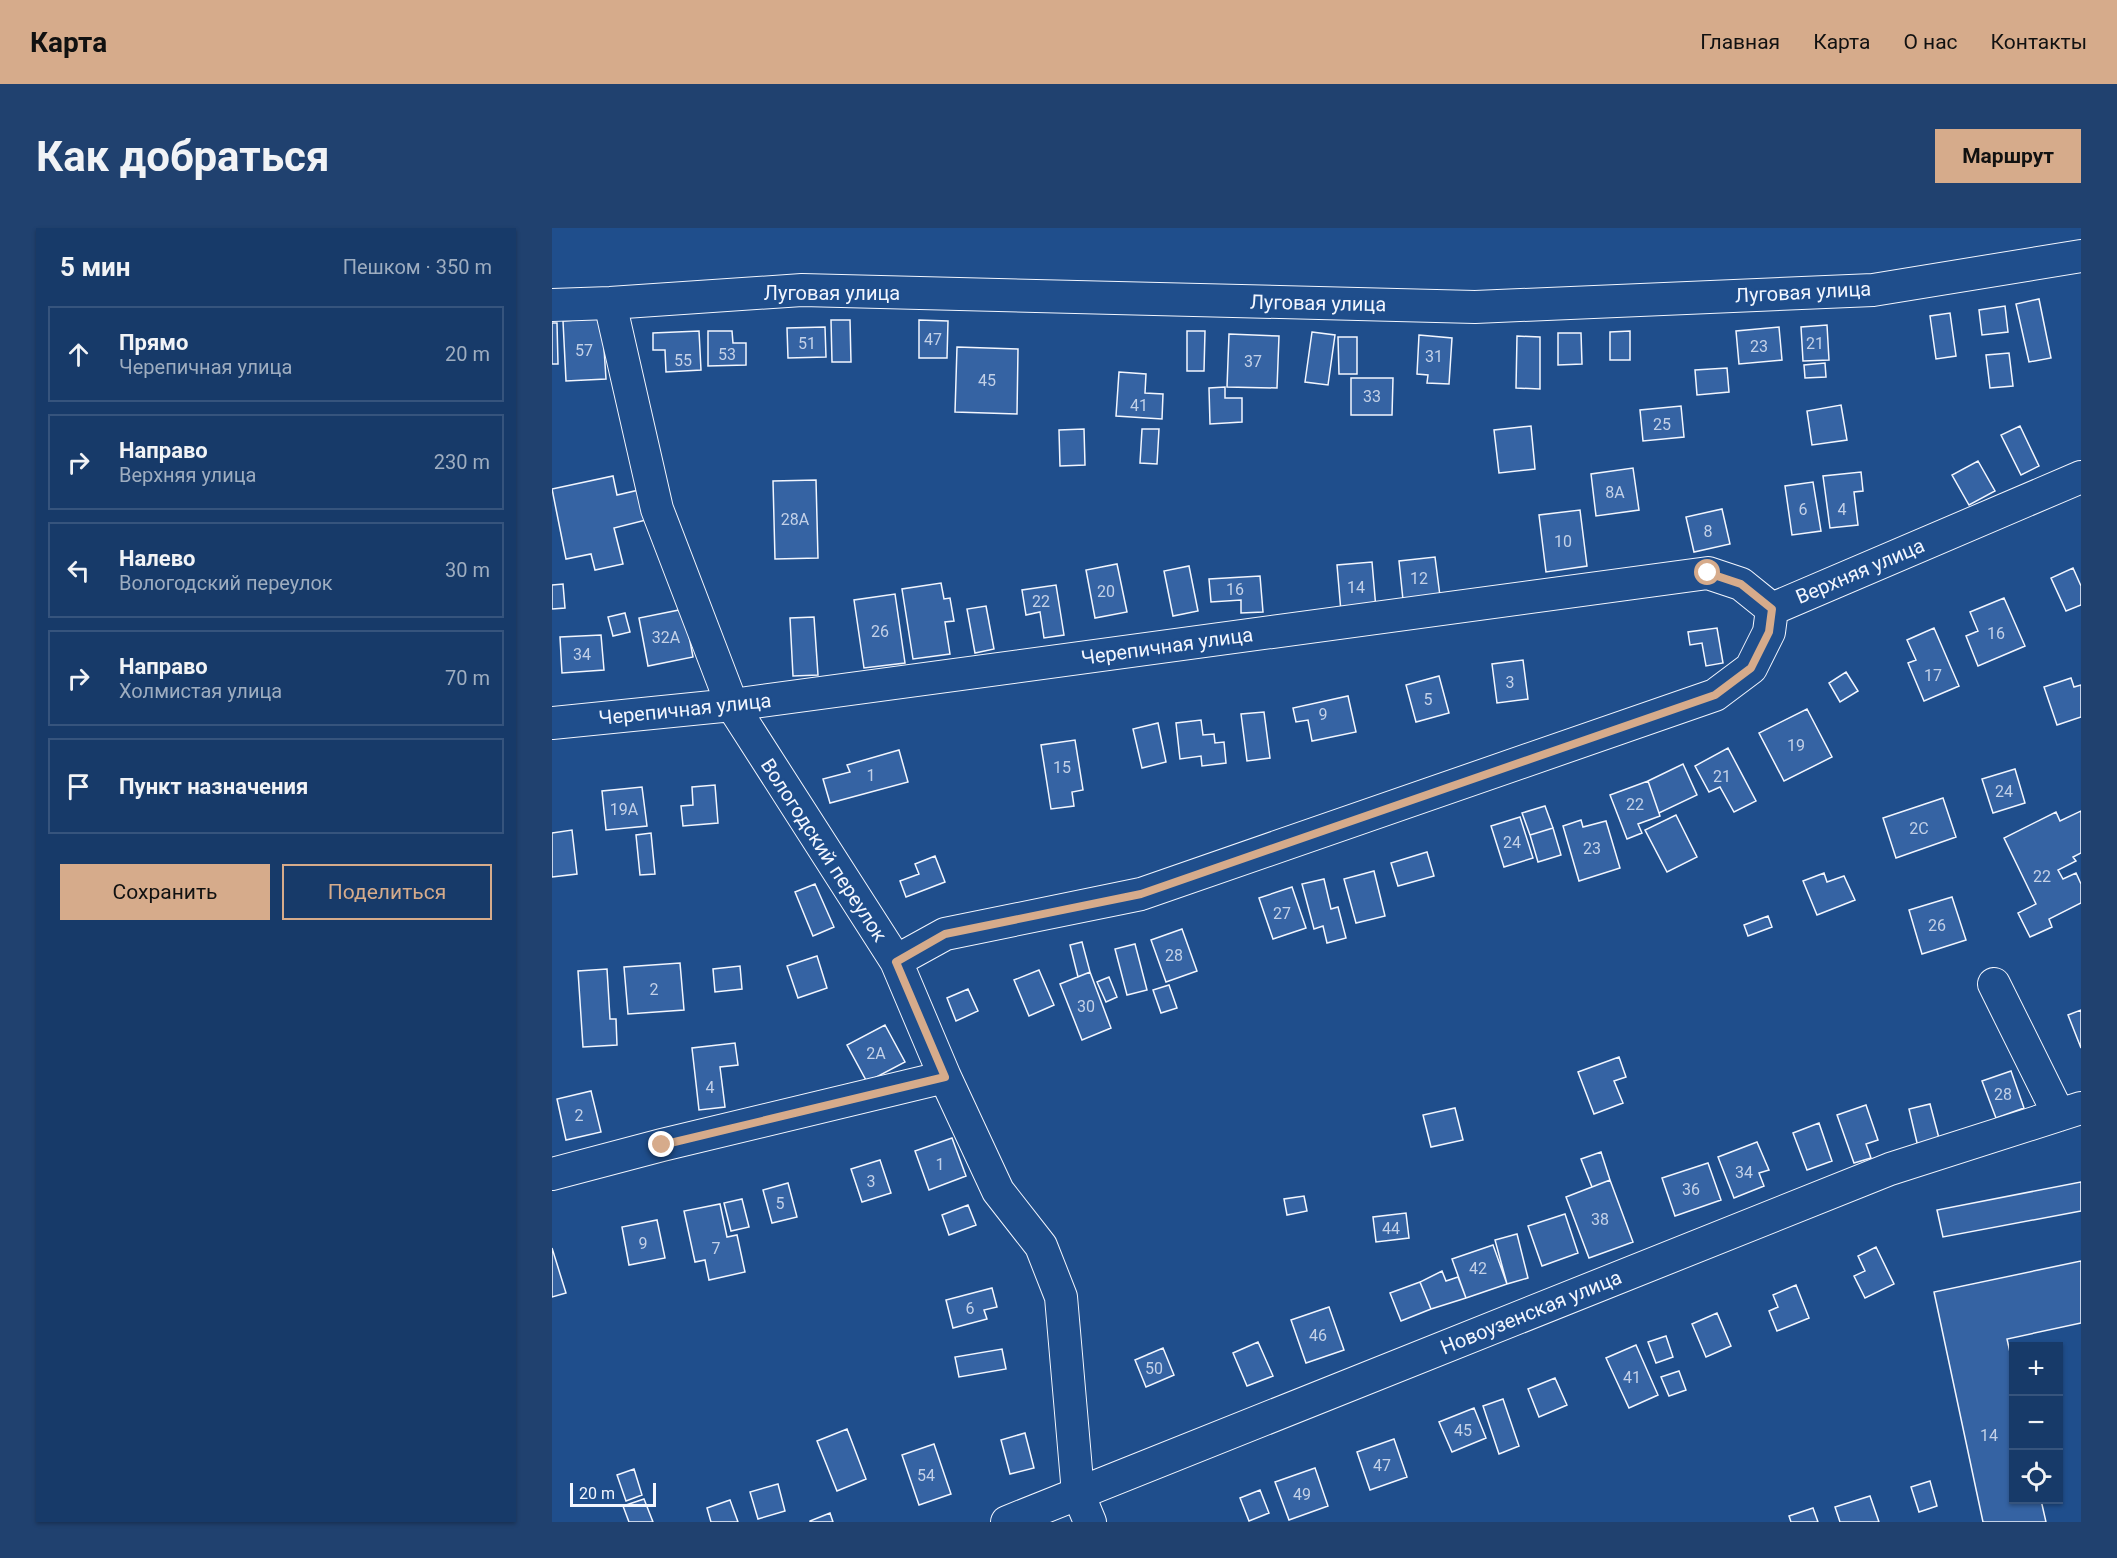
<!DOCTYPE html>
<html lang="ru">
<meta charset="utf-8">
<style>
:root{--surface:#173a69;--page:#20416f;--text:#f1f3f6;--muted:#9eadc0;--line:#36547d;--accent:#d6ab8b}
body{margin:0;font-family:Roboto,sans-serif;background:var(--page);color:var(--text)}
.controls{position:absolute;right:18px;bottom:18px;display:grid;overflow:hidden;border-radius:0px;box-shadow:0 2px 4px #0004}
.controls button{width:54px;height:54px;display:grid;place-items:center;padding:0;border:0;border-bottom:2px solid var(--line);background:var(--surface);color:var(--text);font:30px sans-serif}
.scale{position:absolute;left:18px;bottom:15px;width:86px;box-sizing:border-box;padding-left:6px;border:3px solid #f2f6ff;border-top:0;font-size:16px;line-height:21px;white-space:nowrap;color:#f2f6ff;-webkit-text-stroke:4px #1f4e8c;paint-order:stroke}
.stop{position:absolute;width:18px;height:18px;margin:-14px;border:4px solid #d6ab8b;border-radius:50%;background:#fff}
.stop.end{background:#d6ab8b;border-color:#fff;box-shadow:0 2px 6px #0008}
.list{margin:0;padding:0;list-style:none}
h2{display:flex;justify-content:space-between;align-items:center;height:78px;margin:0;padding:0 24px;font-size:26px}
h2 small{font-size:20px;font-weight:400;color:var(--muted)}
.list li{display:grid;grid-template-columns:39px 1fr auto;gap:18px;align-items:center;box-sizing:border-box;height:96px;margin:0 12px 12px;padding:0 12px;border:2px solid var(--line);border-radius:0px}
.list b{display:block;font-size:22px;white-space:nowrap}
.list p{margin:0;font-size:20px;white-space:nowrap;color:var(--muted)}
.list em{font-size:20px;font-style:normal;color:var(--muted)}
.actions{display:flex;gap:12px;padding:18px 24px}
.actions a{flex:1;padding:14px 0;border:2px solid var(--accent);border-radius:0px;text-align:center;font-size:21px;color:var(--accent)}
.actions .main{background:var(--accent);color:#111}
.icon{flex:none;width:33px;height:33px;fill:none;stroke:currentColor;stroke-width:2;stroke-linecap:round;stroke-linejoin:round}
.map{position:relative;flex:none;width:1529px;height:1294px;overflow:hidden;border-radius:0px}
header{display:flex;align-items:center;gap:36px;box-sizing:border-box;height:84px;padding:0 30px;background:var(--accent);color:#111}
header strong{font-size:28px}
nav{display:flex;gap:33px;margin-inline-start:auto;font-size:21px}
.intro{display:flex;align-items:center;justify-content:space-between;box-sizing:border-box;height:144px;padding:0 36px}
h1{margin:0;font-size:42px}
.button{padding:15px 27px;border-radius:0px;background:var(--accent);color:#111;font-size:21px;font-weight:700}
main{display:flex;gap:36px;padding:0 36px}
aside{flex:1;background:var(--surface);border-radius:0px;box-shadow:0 2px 4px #0004}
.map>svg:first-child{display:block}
.building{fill:#3563a3;stroke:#f2f6ff;stroke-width:1.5}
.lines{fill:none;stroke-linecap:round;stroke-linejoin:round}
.minor-casing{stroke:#f2f6ff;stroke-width:34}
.minor{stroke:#1f4e8c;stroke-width:32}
.route{stroke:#d6ab8b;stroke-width:8}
.labels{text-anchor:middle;stroke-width:4.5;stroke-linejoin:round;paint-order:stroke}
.number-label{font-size:16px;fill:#c3d1e8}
.street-label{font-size:20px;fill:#f2f6ff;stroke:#1f4e8c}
</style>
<header>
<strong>Карта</strong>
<nav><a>Главная</a><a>Карта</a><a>О нас</a><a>Контакты</a></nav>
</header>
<div class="intro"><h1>Как добраться</h1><a class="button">Маршрут</a></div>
<main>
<aside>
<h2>5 мин<small>Пешком · 350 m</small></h2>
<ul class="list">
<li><svg class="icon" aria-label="ahead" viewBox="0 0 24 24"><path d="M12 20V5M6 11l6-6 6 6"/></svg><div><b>Прямо</b><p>Черепичная улица</p></div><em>20 m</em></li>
<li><svg class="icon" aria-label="right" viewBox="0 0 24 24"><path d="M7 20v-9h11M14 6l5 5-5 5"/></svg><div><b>Направо</b><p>Верхняя улица</p></div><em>230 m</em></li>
<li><svg class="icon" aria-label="left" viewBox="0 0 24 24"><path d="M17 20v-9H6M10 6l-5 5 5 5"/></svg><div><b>Налево</b><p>Вологодский переулок</p></div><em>30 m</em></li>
<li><svg class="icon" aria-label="right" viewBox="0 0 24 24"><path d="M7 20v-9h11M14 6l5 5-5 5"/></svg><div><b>Направо</b><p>Холмистая улица</p></div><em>70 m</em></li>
<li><svg class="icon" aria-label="arrive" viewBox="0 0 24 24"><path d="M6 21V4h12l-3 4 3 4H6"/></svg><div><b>Пункт назначения</b></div></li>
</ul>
<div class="actions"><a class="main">Сохранить</a><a>Поделиться</a></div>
</aside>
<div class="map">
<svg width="1529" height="1294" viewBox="0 0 1529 1294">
<rect width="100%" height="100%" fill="#1f4e8c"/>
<path class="building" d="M1487 71 1499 130 1477 134 1464 76Z
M1453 78 1456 104 1430 107 1427 82Z
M1398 85 1404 128 1384 131 1378 88Z
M50 90 54 151 14 153 11 93Z
M279 92H298L299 134H280Z
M367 92 396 93 395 130H367Z
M0 95H5L6 136H0Z
M1275 97 1277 132 1251 133 1249 99Z
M273 99 274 129 236 130 235 100Z
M1227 99 1230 132 1187 136 1184 103Z
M147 103 149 142 114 144 113 122H101V105Z
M156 103H180L181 115H194V137L156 138Z
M635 103H653L652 143H635Z
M1078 103V132H1058V104Z
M760 104 783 107 776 157 753 154Z
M1006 105H1029L1030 136 1006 137Z
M677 106 727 108 725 160 675 159Z
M867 107 900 110 897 156 875 155 876 147 865 146Z
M965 108 988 109V161L964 160Z
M786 109H805V146H787Z
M405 119 466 121 465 186 403 184Z
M1457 125 1461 158 1438 160 1434 127Z
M1273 135 1274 149 1253 150 1252 137Z
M1175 140 1177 164 1145 167 1143 142Z
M567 144 594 146 593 165 611 166 610 191 564 188Z
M799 150H841L840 187H799Z
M673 159V170H690V194L658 196 657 160Z
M1289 177 1295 212 1260 217 1255 183Z
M1129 178 1132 209 1091 213 1088 182Z
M979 198 983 241 947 245 942 202Z
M1468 198 1487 238 1469 247 1449 207Z
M532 201 533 237 508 238 507 202Z
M590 201H607L605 236 588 235Z
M1426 233 1443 263 1417 277 1400 247Z
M1081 240 1087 282 1044 288 1039 246Z
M1309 244 1311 263 1302 264 1306 297 1278 300 1271 248Z
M61 248 65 267 87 262 94 292 62 300 71 336 43 342 39 326 14 331 0 261Z
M264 252 266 330 223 331 221 253Z
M1261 254 1269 303 1240 307 1233 258Z
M1170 281 1178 316 1142 324 1134 289Z
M1028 282 1035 338 994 344 987 287Z
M883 329 888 368 851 372 847 333Z
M820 334 824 381 789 384 785 337Z
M565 336 575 384 543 390 534 342Z
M637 338 646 383 621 388 612 343Z
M1521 340 1529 358V377L1514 383 1499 350Z
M708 348 711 384 689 385V372L659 374 657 351Z
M389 355 392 371 398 370 402 393 393 394 398 426 361 431 350 361Z
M11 356 13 380 0 381V357Z
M504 357 512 407 492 410 488 384 474 387 470 362Z
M343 366 353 435 312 440 302 372Z
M1452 370 1473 418 1426 438 1414 408 1426 403 1418 384Z
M434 378 442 421 423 425 415 381Z
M132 381 141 429 96 438 87 390Z
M73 385 78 404 61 408 56 389Z
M262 389 266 447 241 448 238 390Z
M1165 400 1171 435 1154 438 1150 415 1138 417 1136 404Z
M1382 400 1407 458 1372 473 1356 435 1364 432 1355 412Z
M49 407 52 442 10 445 8 409Z
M971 432 976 471 945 475 940 436Z
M1294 444 1306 463 1288 474 1277 455Z
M887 448 897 485 864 494 854 457Z
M1519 450 1522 459 1529 457V489L1505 497 1492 459Z
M796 468 804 504 760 513 756 492 744 494 741 480Z
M1255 481 1280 529 1232 553 1207 505Z
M712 484 718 530 695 533 689 486Z
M649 492 651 507 662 506 663 515 672 514 674 535 650 538 649 528 628 531 624 495Z
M606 495 614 534 590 540 581 501Z
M523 512 531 562 520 564 522 578 499 581 489 517Z
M1176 520 1204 573 1182 584 1168 559 1157 564 1143 538Z
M347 522 356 554 278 575 271 551 298 544 295 537Z
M1131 536 1145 567 1107 585 1096 553Z
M1463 541 1473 575 1441 585 1430 551Z
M1096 553 1108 588 1086 596 1090 605 1075 611 1058 567Z
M163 557 166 595 131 598 129 578 141 577 140 559Z
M90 559 95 598 54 602 50 563Z
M1391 570 1404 609 1344 630 1331 590Z
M993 578 1001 600 978 607 970 585Z
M1529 583V625L1521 629 1524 633 1506 642 1511 651 1524 645 1529 656V675L1497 691 1500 699 1478 709 1466 685 1484 676 1452 610 1504 584 1508 593Z
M1124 587 1145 629 1115 644 1093 602Z
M968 589 981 630 952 639 939 598Z
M1029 592 1031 599 1054 593 1068 640 1027 653 1011 598Z
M1001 600 1009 627 986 634 978 607Z
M20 602 25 646 0 649V605Z
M99 605 103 646 88 647 84 607Z
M875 624 882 648 846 658 839 635Z
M383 628 393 654 354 669 348 653 367 646 363 636Z
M822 643 833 688 804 695 792 651Z
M1272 645 1275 654 1292 648 1303 672 1265 687 1251 653Z
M772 651 779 681 786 679 794 710 775 715 771 698 762 701 750 656Z
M263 656 282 699 261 708 243 664Z
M740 659 754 700 721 711 707 670Z
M1400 669 1414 712 1370 726 1357 682Z
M1216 688 1220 699 1196 708 1192 697Z
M630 701 645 743 614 754 599 712Z
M530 714 538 744 526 749 518 717Z
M583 716 595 762 575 767 563 721Z
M265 728 275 760 246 770 235 738Z
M128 735 132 782 76 786 72 739Z
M188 738 190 761 163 764 161 741Z
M55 741 58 791H64L65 817 31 819 26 743Z
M487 742 502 777 477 788 462 752Z
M538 744 559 800 530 812 508 756Z
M557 749 565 769 554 774 545 754Z
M617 757 625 780 609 785 601 762Z
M416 761 426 783 404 793 395 770Z
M1529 782V820L1516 787Z
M333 797 353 834 315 854 295 817Z
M183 815 186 837 168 839 173 879 147 882 140 820Z
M1067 829 1074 849 1062 853 1071 875 1042 886 1026 844Z
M1459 843 1472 880 1444 890 1430 853Z
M39 863 49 904 14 912 5 871Z
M1378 876 1388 914 1366 919 1357 881Z
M1314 877 1326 912 1314 916 1319 930 1302 935 1285 887Z
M903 880 911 912 879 919 871 887Z
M1267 895 1280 933 1255 942 1241 905Z
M400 910 414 948 377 962 363 923Z
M1205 914 1217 942 1207 945 1212 958 1182 970 1166 929Z
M1049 924 1058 952 1040 959 1029 931Z
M328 932 339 965 310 974 299 941Z
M1156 935 1169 972 1123 988 1110 950Z
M1058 952 1081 1014 1037 1030 1014 969Z
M1529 954V983L1391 1009 1385 982Z
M236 955 245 989 220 995 211 962Z
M752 968 755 983 735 987 732 971Z
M190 971 197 999 179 1003 172 975Z
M168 976 175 1009 185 1007 193 1044 157 1052 153 1032 143 1034 132 983Z
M416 977 424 997 397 1007 390 987Z
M854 985 857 1010 824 1014 821 989Z
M1013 986 1026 1025 990 1038 976 998Z
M105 992 113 1030 77 1037 70 999Z
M965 1006 976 1050 955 1056 943 1012Z
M941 1017 955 1056 914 1070 900 1031Z
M1324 1019 1342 1056 1313 1070 1302 1048 1313 1043 1306 1028Z
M0 1020 14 1065 0 1069Z
M1529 1033V1095L1455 1111 1462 1142V1272H1489L1494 1294H1431L1382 1064Z
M890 1043 894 1053 906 1049 914 1070 879 1081 868 1054Z
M868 1054 879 1081 849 1093 838 1065Z
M1244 1057 1257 1090 1225 1103 1217 1083 1226 1079 1221 1067Z
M440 1060 445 1079 432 1082 435 1091 401 1100 394 1072Z
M777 1079 792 1122 754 1135 739 1092Z
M1165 1085 1179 1118 1154 1129 1140 1096Z
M1114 1108 1121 1129 1104 1135 1096 1114Z
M706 1114 721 1148 695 1158 681 1125Z
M1084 1117 1106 1167 1077 1180 1054 1130Z
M611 1120 622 1147 594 1159 583 1132Z
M450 1121 454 1141 407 1149 403 1129Z
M1127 1143 1134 1162 1117 1168 1109 1149Z
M1003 1150 1015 1177 987 1189 976 1161Z
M951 1171 967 1218 947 1226 931 1178Z
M922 1180 934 1210 900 1224 887 1194Z
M295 1201 314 1251 285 1263 265 1213Z
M473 1205 482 1240 458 1246 449 1212Z
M842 1211 855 1249 818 1262 805 1224Z
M382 1216 399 1266 367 1277 350 1227Z
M763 1240 776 1278 737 1292 723 1254Z
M82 1241 90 1267 74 1273 65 1247Z
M1378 1253 1385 1278 1367 1284 1359 1259Z
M226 1256 233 1283 206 1291 198 1264Z
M708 1262 717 1285 697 1293 688 1270Z
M1318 1268 1327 1294H1288L1283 1279Z
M92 1271 101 1294H77L71 1278Z
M178 1272 186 1294H159L155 1280Z
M1261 1280 1266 1294H1239L1237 1288Z
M278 1285 281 1294H258V1293Z"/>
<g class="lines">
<g class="minor-casing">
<path id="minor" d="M58 75 105 281 180 477 344 733 393 849 446 963 489 1018 509 1069 526 1265 538 1294
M0 77 58 75 250 62 923 79 1321 62 1529 28
M0 495 180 477 1156 345 1189 356 1220 381
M344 733 393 706 589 666 1163 467 1199 440 1217 404 1220 381 1529 249
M1442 756 1507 887
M0 946 110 917 393 849
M455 1294 1338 941 1529 880"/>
</g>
<use href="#minor" class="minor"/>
</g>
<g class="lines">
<path class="route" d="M110 917 393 849 344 734 393 706 589 666 1163 467 1199 440 1217 404 1220 381 1189 356 1156 345"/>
</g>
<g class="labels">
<g class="number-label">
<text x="381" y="117">47</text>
<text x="255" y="121">51</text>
<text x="1263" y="121">21</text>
<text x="1207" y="124">23</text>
<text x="32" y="128">57</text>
<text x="175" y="132">53</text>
<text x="882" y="134">31</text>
<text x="131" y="138">55</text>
<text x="701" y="139">37</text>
<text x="435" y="158">45</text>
<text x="820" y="174">33</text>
<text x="587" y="183">41</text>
<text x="1110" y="202">25</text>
<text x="1063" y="270">8А</text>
<text x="1251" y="287">6</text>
<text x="1290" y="287">4</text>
<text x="243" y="297">28А</text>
<text x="1156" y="309">8</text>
<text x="1011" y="319">10</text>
<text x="867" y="356">12</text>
<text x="804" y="365">14</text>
<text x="683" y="367">16</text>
<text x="554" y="369">20</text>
<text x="489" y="379">22</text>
<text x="328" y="409">26</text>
<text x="1444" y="411">16</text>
<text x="114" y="415">32А</text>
<text x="30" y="432">34</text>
<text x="1381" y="453">17</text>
<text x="958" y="460">3</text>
<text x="876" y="477">5</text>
<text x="771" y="492">9</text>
<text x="1244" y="523">19</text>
<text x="510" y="545">15</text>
<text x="319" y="553">1</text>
<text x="1170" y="554">21</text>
<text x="1452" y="569">24</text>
<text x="1083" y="582">22</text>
<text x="72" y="587">19А</text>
<text x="1367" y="606">2С</text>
<text x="960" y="620">24</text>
<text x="1040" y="626">23</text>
<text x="1490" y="654">22</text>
<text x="730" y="691">27</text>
<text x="1385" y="703">26</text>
<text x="622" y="733">28</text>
<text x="102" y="767">2</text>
<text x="534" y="784">30</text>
<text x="324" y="831">2А</text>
<text x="158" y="865">4</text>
<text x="1451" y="872">28</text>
<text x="27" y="893">2</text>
<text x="388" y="942">1</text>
<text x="1192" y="950">34</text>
<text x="319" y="959">3</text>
<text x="1139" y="967">36</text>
<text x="228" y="981">5</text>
<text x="1048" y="997">38</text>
<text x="839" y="1006">44</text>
<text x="91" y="1021">9</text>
<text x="164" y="1026">7</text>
<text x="926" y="1046">42</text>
<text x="418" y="1086">6</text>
<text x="766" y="1113">46</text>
<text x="602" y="1146">50</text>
<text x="1080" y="1155">41</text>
<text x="911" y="1208">45</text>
<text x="1437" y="1213">14</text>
<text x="830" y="1243">47</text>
<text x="374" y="1253">54</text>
<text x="750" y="1272">49</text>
</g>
<g class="street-label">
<text transform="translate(1251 64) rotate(-3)" y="7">Луговая улица</text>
<text x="280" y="72">Луговая улица</text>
<text transform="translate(766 75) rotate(1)" y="7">Луговая улица</text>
<text transform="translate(1308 343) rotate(-23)" y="7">Верхняя улица</text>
<text transform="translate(615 418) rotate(-8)" y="7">Черепичная улица</text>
<text transform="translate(133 481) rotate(-6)" y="7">Черепичная улица</text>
<text transform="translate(272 622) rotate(57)" y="7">Вологодский переулок</text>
<text transform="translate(979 1084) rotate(-22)" y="7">Новоузенская улица</text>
</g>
</g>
</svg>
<div class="controls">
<button>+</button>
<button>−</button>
<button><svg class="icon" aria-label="locate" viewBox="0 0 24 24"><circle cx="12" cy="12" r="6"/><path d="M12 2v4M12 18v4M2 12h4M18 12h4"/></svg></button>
</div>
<div class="scale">20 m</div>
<div class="stop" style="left:1156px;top:345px"></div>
<div class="stop end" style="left:110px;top:917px"></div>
</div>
</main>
